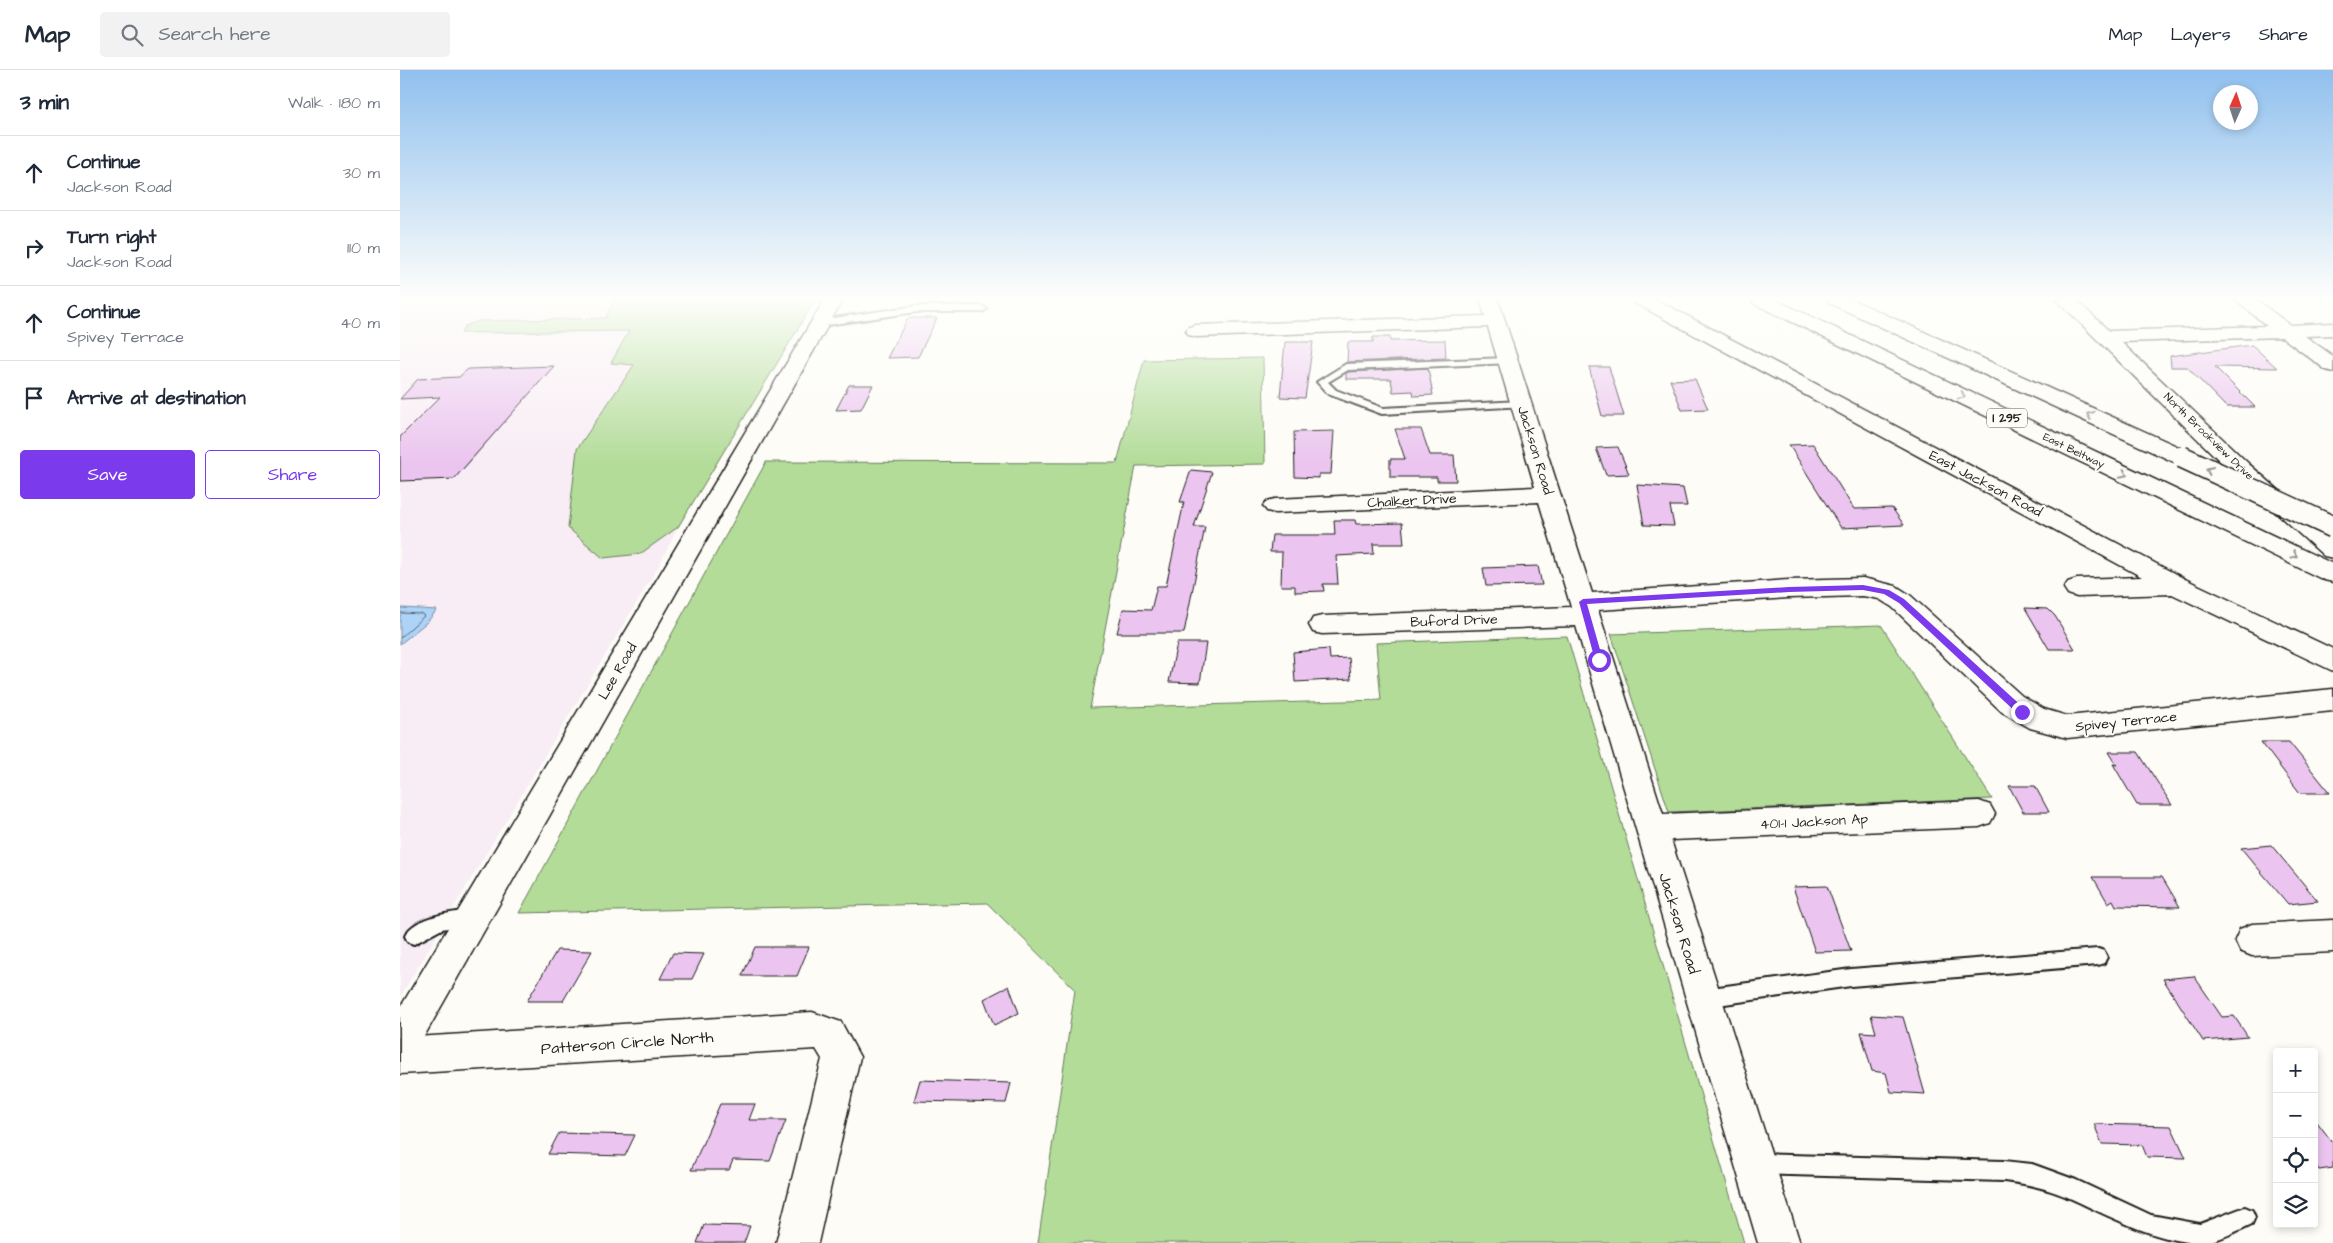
<!DOCTYPE html>
<meta charset="utf-8">
<style>
:root{--surface:#fff;--page:#f2f2f3;--text:#1f2937;--muted:#747a83;--line:#e0e1e3;--accent:#7c3aed}
body{margin:0;font-family:"Architects Daughter",sans-serif;background:var(--page);color:var(--text)}
.controls{position:absolute;right:15px;bottom:15px;display:grid;overflow:hidden;border-radius:5px;box-shadow:0 2px 8px #0003}
.controls button{width:45px;height:45px;display:grid;place-items:center;padding:0;border:0;border-bottom:1px solid var(--line);background:var(--surface);color:var(--text);font:25px sans-serif}
.compass{position:absolute;left:1813px;top:15px;width:45px;height:45px;border-radius:50%;background:var(--surface);box-shadow:0 2px 8px #0003;rotate:3deg}
.stop{position:absolute;width:15px;height:15px;margin:-11px;border:4px solid #7c3aed;border-radius:50%;background:#fff}
.stop.end{background:#7c3aed;border-color:#fff;box-shadow:0 1px 5px #0008}
.list{margin:0;padding:0;list-style:none}
h2{display:flex;justify-content:space-between;align-items:center;height:65px;margin:0;padding:0 20px;font-size:21px}
h2 small{font-size:16px;font-weight:400;color:var(--muted)}
.list li{display:grid;grid-template-columns:32px 1fr auto;gap:15px;align-items:center;box-sizing:border-box;height:75px;padding:0 20px;border-top:1px solid var(--line)}
.list b{display:block;font-size:19px;white-space:nowrap}
.list p{margin:0;font-size:16px;white-space:nowrap;color:var(--muted)}
.list em{font-size:16px;font-style:normal;color:var(--muted)}
.actions{display:flex;gap:10px;padding:15px 20px}
.actions a{flex:1;padding:11px 0;border:1px solid var(--accent);border-radius:5px;text-align:center;font-size:18px;color:var(--accent)}
.actions .main{background:var(--accent);color:#fff}
.icon{flex:none;width:28px;height:28px;fill:none;stroke:currentColor;stroke-width:2;stroke-linecap:round;stroke-linejoin:round}
.map{position:relative;flex:none;width:1933px;height:1173px;overflow:hidden}
header{display:flex;align-items:center;gap:30px;box-sizing:border-box;height:70px;padding:0 25px;background:var(--surface);border-bottom:1px solid var(--line)}
header strong{font-size:24px}
nav{display:flex;gap:28px;margin-inline-start:auto;font-size:18px}
.search{width:350px;height:45px;background:var(--page);display:flex;align-items:center;gap:12px;box-sizing:border-box;padding:0 18px;border-radius:5px;color:var(--muted);font-size:19px}
main{display:flex}
aside{flex:1;background:var(--surface)}
.map>svg:first-child{display:block}
.built{fill:#f8ecf5}
.green{fill:#b3dc99;stroke:#687c5a}
.water{fill:#add3f7;stroke:#738a9f}
.lines{fill:none;stroke-linecap:round;stroke-linejoin:round}
.shore{stroke:#566574;stroke-width:1}
.building{fill:#ebc5ef;stroke:#1c1c1c}
.service-casing{stroke:#1c1c1c;stroke-width:4}
.minor-casing{stroke:#1c1c1c;stroke-width:3}
.tertiary-casing{stroke:#1c1c1c;stroke-width:3}
.motorway-casing{stroke:#1c1c1c;stroke-width:3}
.service{fill:#fdfcf7;fill-rule:evenodd}
.minor{fill:#fdfcf7;fill-rule:evenodd}
.tertiary{fill:#fdfcf7;fill-rule:evenodd}
.motorway{fill:#fdfcf7;fill-rule:evenodd}
.motorway-bridge-casing{stroke:#1c1c1c;stroke-width:24;stroke-linecap:butt}
.motorway-bridge{stroke:#fdfcf7;stroke-width:21}
.oneway{stroke:#989794}
.route{fill:#7c3aed}
.labels{text-anchor:middle;stroke-width:4;stroke-linejoin:round;paint-order:stroke}
.far-street-label{font-size:11px;fill:#1c1c1c;stroke:#fdfcf7}
.shield{fill:#fdfcf7;stroke:#605f5e;stroke-width:1}
.shield-label{font-size:12px;font-weight:bold;fill:#1c1c1c}
.street-label{font-size:14px;fill:#1c1c1c;stroke:#fdfcf7}
.near-street-label{font-size:16px;fill:#1c1c1c;stroke:#fdfcf7}
</style>
<header>
<strong>Map</strong>
<div class="search"><svg class="icon" aria-label="search" viewBox="0 0 24 24"><circle cx="10" cy="10" r="6"/><path d="M15 15l6 6"/></svg>Search here</div>
<nav><a>Map</a><a>Layers</a><a>Share</a></nav>
</header>
<main>
<aside>
<h2>3 min<small>Walk · 180 m</small></h2>
<ul class="list">
<li><svg class="icon" aria-label="ahead" viewBox="0 0 24 24"><path d="M12 20V5M6 11l6-6 6 6"/></svg><div><b>Continue</b><p>Jackson Road</p></div><em>30 m</em></li>
<li><svg class="icon" aria-label="right" viewBox="0 0 24 24"><path d="M7 20v-9h11M14 6l5 5-5 5"/></svg><div><b>Turn right</b><p>Jackson Road</p></div><em>110 m</em></li>
<li><svg class="icon" aria-label="ahead" viewBox="0 0 24 24"><path d="M12 20V5M6 11l6-6 6 6"/></svg><div><b>Continue</b><p>Spivey Terrace</p></div><em>40 m</em></li>
<li><svg class="icon" aria-label="arrive" viewBox="0 0 24 24"><path d="M6 21V4h12l-3 4 3 4H6"/></svg><div><b>Arrive at destination</b></div></li>
</ul>
<div class="actions"><a class="main">Save</a><a>Share</a></div>
</aside>
<div class="map">
<svg width="1933" height="1173" viewBox="0 0 1933 1173">
<rect width="100%" height="100%" fill="#fdfcf7"/>
<filter id="ink" filterUnits="userSpaceOnUse"><feTurbulence type="fractalNoise" baseFrequency=".02" numOctaves="2"/><feDisplacementMap in="SourceGraphic" scale="10" xChannelSelector="R" yChannelSelector="G"/><feConvolveMatrix kernelMatrix="1 2 1 2 8 2 1 2 1" color-interpolation-filters="sRGB"/></filter>
<g filter="url(#ink)">
<path class="built" d="M0 229H214L206 248 79 251 62 262 230 261 211 293 234 295 177 379 240 484 278 457 258 497 0 927Z"/>
<path class="green" d="M214 229H416L278 457 240 484 203 488 168 458 177 379 234 295 211 293 229 261 61 263 65 256 79 251 206 248Z
M863 288 865 394 736 396 690 638 981 630 976 573 1167 566 1344 1173H638L675 920 587 833 119 843 366 392 717 393 744 290Z
M1481 555 1592 729 1269 742 1211 564Z"/>
<path class="water" d="M0 538H2L37 540 27 552 0 574Z"/>
<g class="lines">
<path class="shore" d="M0 543 22 544 24 546 0 568"/>
</g>
<path class="building" d="M508 248H537L518 287 487 288Z
M973 267H990V271L1045 270 1046 288 947 292 948 272H973Z
M885 272H913L905 328 880 327Z
M1852 275 1877 298 1815 297 1855 337H1826L1787 297H1771L1770 286Z
M154 296 54 409 0 411V367L40 327 0 329 18 309 59 307 68 299Z
M1189 297H1209L1224 346H1202Z
M1028 298 1033 325 1014 326 1013 321 993 322 991 309H946V303L949 302Z
M1295 309 1308 339 1282 340 1270 310Z
M449 315H473L461 339 436 340Z
M995 359H1021L1030 385H1054L1056 411H1037V407H990V389H1005Z
M934 361 931 404H919V408L895 407 894 362Z
M1413 374 1454 439 1492 438 1504 455 1441 458 1389 375Z
M1218 377 1229 404 1206 405 1196 378Z
M791 400 812 402 794 457H805L784 563H717L723 539 751 540 757 516H766L784 432H780Z
M1237 415 1283 418 1287 436H1270L1274 456 1244 455Z
M934 450H955L956 454 1002 453 1004 474H973L974 484 936 486 938 514H923L924 521 895 522V516H881L882 482H870L872 465H935Z
M1138 496 1142 515 1086 516 1083 498Z
M1625 538 1648 539 1655 546 1675 579H1649Z
M777 573H806L800 613 769 612Z
M929 579 930 589 949 588 951 609 895 612 893 582Z
M1861 672H1889L1930 723H1900Z
M1709 682H1738L1772 735H1737L1713 694 1717 695Z
M1609 716H1635L1649 742H1623Z
M1871 775 1918 831 1888 834 1841 778Z
M1693 807H1762L1780 837 1716 836 1713 830 1708 833Z
M1427 816 1451 881 1415 882 1393 817Z
M355 877H409L397 906H342Z
M157 880 192 881 163 931H127Z
M273 883 304 884 292 909H260Z
M1794 906 1822 947 1834 946 1848 967 1803 971 1763 909Z
M609 916 619 943 594 955 584 929Z
M1471 945 1503 947 1525 1024 1491 1022 1486 1003 1472 1001 1461 962 1476 963Z
M520 1010 611 1013 606 1033 514 1031Z
M320 1034H355L349 1050H386L370 1091 333 1090 329 1100H291Z
M1914 1048 1933 1073V1098L1919 1100 1914 1093Z
M1694 1054 1771 1056 1786 1088 1747 1087 1742 1075 1702 1074Z
M159 1063 235 1065 225 1086 148 1084Z
M304 1155 350 1156 344 1173H297Z"/>
<g class="lines">
<g class="service-casing">
<path id="service" d="M516 236H582L587 239 582 242H516L420 256 415 253 420 250Z
M1108 288 1113 291 1112 293 948 300 928 312 936 320 983 338 1121 331 1125 332V336L982 344 928 324 917 312 946 294Z
M70 840 76 843 79 848 76 853 42 859 14 874 8 872 5 866C14 846 51 843 70 840Z
M1698 879 1704 881 1707 887 1704 893 1698 895 1451 916 1304 937 1298 934 1295 928 1298 922 1304 919 1451 899Z
M1357 1084 1604 1091 1632 1094 1676 1110 1751 1145 1800 1154 1845 1137 1852 1140 1855 1147 1852 1154C1837 1161 1818 1171 1802 1173 1760 1173 1711 1147 1674 1130 1651 1119 1629 1114 1604 1111L1357 1104 1350 1101 1347 1094 1350 1087Z"/>
</g>
<g class="minor-casing">
<path id="minor" d="M1080 229H1098L1192 523 1389 510 1463 508 1496 516 1510 525 1622 626 1644 639 1667 646 1933 619V641L1667 668 1630 658 1602 642 1492 537 1479 529 1463 526 1389 528 1198 540 1263 744 1579 731 1590 735 1595 744 1590 753 1579 757 1271 770 1400 1173H1358L1176 556 922 564 913 562 909 555 913 548 922 546 1171 537 1139 432 875 443 867 441 863 436 867 431 875 429 1135 417 1088 257 796 267 789 265 786 261 789 257 796 255 1085 246Z
M1233 229H1255L1785 509 1933 579V601L1772 524 1677 527 1668 524 1664 518 1668 512 1677 509 1742 507 1235 233Z
M1656 229H1675L1709 261 1867 256 1835 229H1855L1890 255 1933 253V265L1905 266 1933 286V302L1926 300 1882 267 1721 272 1850 395 1933 467V488L1924 486 1834 405Z
M1933 850V882L1852 886 1840 881 1835 870 1840 859 1852 854Z
M412 942 441 952 460 987 418 1173H376L422 989 416 979 0 1004V968Z"/>
</g>
<g class="tertiary-casing">
<path id="tertiary" d="M425 229H443L13 986 0 991V938Z"/>
</g>
<g class="motorway-casing">
<path id="motorway" d="M1351 229H1374L1933 494V512L1924 510 1353 233Z
M1427 229H1451L1790 382 1793 387 1790 392 1782 394 1774 392 1429 233Z"/>
</g>
<use href="#service" class="service"/>
<use href="#minor" class="minor"/>
<use href="#tertiary" class="tertiary"/>
<use href="#motorway" class="motorway"/>
<g class="motorway-bridge-casing">
<path id="motorway-bridge" d="M1782 387 1933 457"/>
</g>
<use href="#motorway-bridge" class="motorway-bridge"/>
</g>
<defs><path id="oneway-chevron" d="M-2-3.5L2.5 0L-2 3.5" fill="none" stroke-width="1.6" stroke-linecap="round" stroke-linejoin="round" transform="scale(1.25)"/></defs>
<g class="oneway">
<use href="#oneway-chevron" transform="translate(1562 326) rotate(26)"/>
<use href="#oneway-chevron" transform="translate(1690 345) rotate(-155)"/>
<use href="#oneway-chevron" transform="translate(1809 400) rotate(-155)"/>
<use href="#oneway-chevron" transform="translate(1724 404) rotate(26)"/>
<use href="#oneway-chevron" transform="translate(1894 485) rotate(26)"/>
</g>
</g>
<linearGradient id="sky" x2="0" y2="1"><stop stop-color="#90c0ee"/><stop offset="0.58" stop-color="#fefefb"/><stop offset="1" stop-color="#fefefb" stop-opacity="0"/></linearGradient>
<rect width="1933" height="393" fill="url(#sky)"/>
<path class="route" d="M1463 515 1489 520 1504 529 1626 640V645H1619L1499 533 1484 524 1463 520 1389 522 1187 534 1203 590 1199 592 1195 590 1179 532 1183 529 1389 517Z"/>
<g class="labels">
<g class="far-street-label">
<text transform="translate(1809 366) rotate(44)" y="4">North Brookview Drive</text>
<text transform="translate(1674 380) rotate(26)" y="4">East Beltway</text>
</g>
<rect class="shield" x="1587" y="338.5" width="40" height="19" rx="4"/>
<g class="shield-label">
<text x="1607" y="352">I 295</text>
</g>
<g class="street-label">
<text transform="translate(1136 380) rotate(73)" y="5">Jackson Road</text>
<text transform="translate(1586 413) rotate(28)" y="5">East Jackson Road</text>
<text transform="translate(1012 430) rotate(-3)" y="5">Chalker Drive</text>
<text transform="translate(1054 550) rotate(-2)" y="5">Buford Drive</text>
<text transform="translate(217 601) rotate(-60)" y="5">Lee Road</text>
<text transform="translate(1726 651) rotate(-6)" y="5">Spivey Terrace</text>
<text transform="translate(1414 751) rotate(-3)" y="5">401-1 Jackson Ap</text>
</g>
<g class="near-street-label">
<text transform="translate(1280 853) rotate(73)" y="6">Jackson Road</text>
<text transform="translate(227 972) rotate(-4)" y="6">Patterson Circle North</text>
</g>
</g>
</svg>
<div class="controls">
<button>+</button>
<button>−</button>
<button><svg class="icon" aria-label="locate" viewBox="0 0 24 24"><circle cx="12" cy="12" r="6"/><path d="M12 2v4M12 18v4M2 12h4M18 12h4"/></svg></button>
<button><svg class="icon" aria-label="layers" viewBox="0 0 24 24"><path d="M12 4l9 5-9 5-9-5zM3 14l9 5 9-5"/></svg></button>
</div>
<svg class="compass" viewBox="-18 -18 36 36"><path d="M0-13l5 13h-10z" fill="#e53935"/><path d="M0 13l5-13h-10z" fill="#747a83"/></svg>
<div class="stop" style="left:1199px;top:590px"></div>
<div class="stop end" style="left:1622px;top:642px"></div>
</div>
</main>
